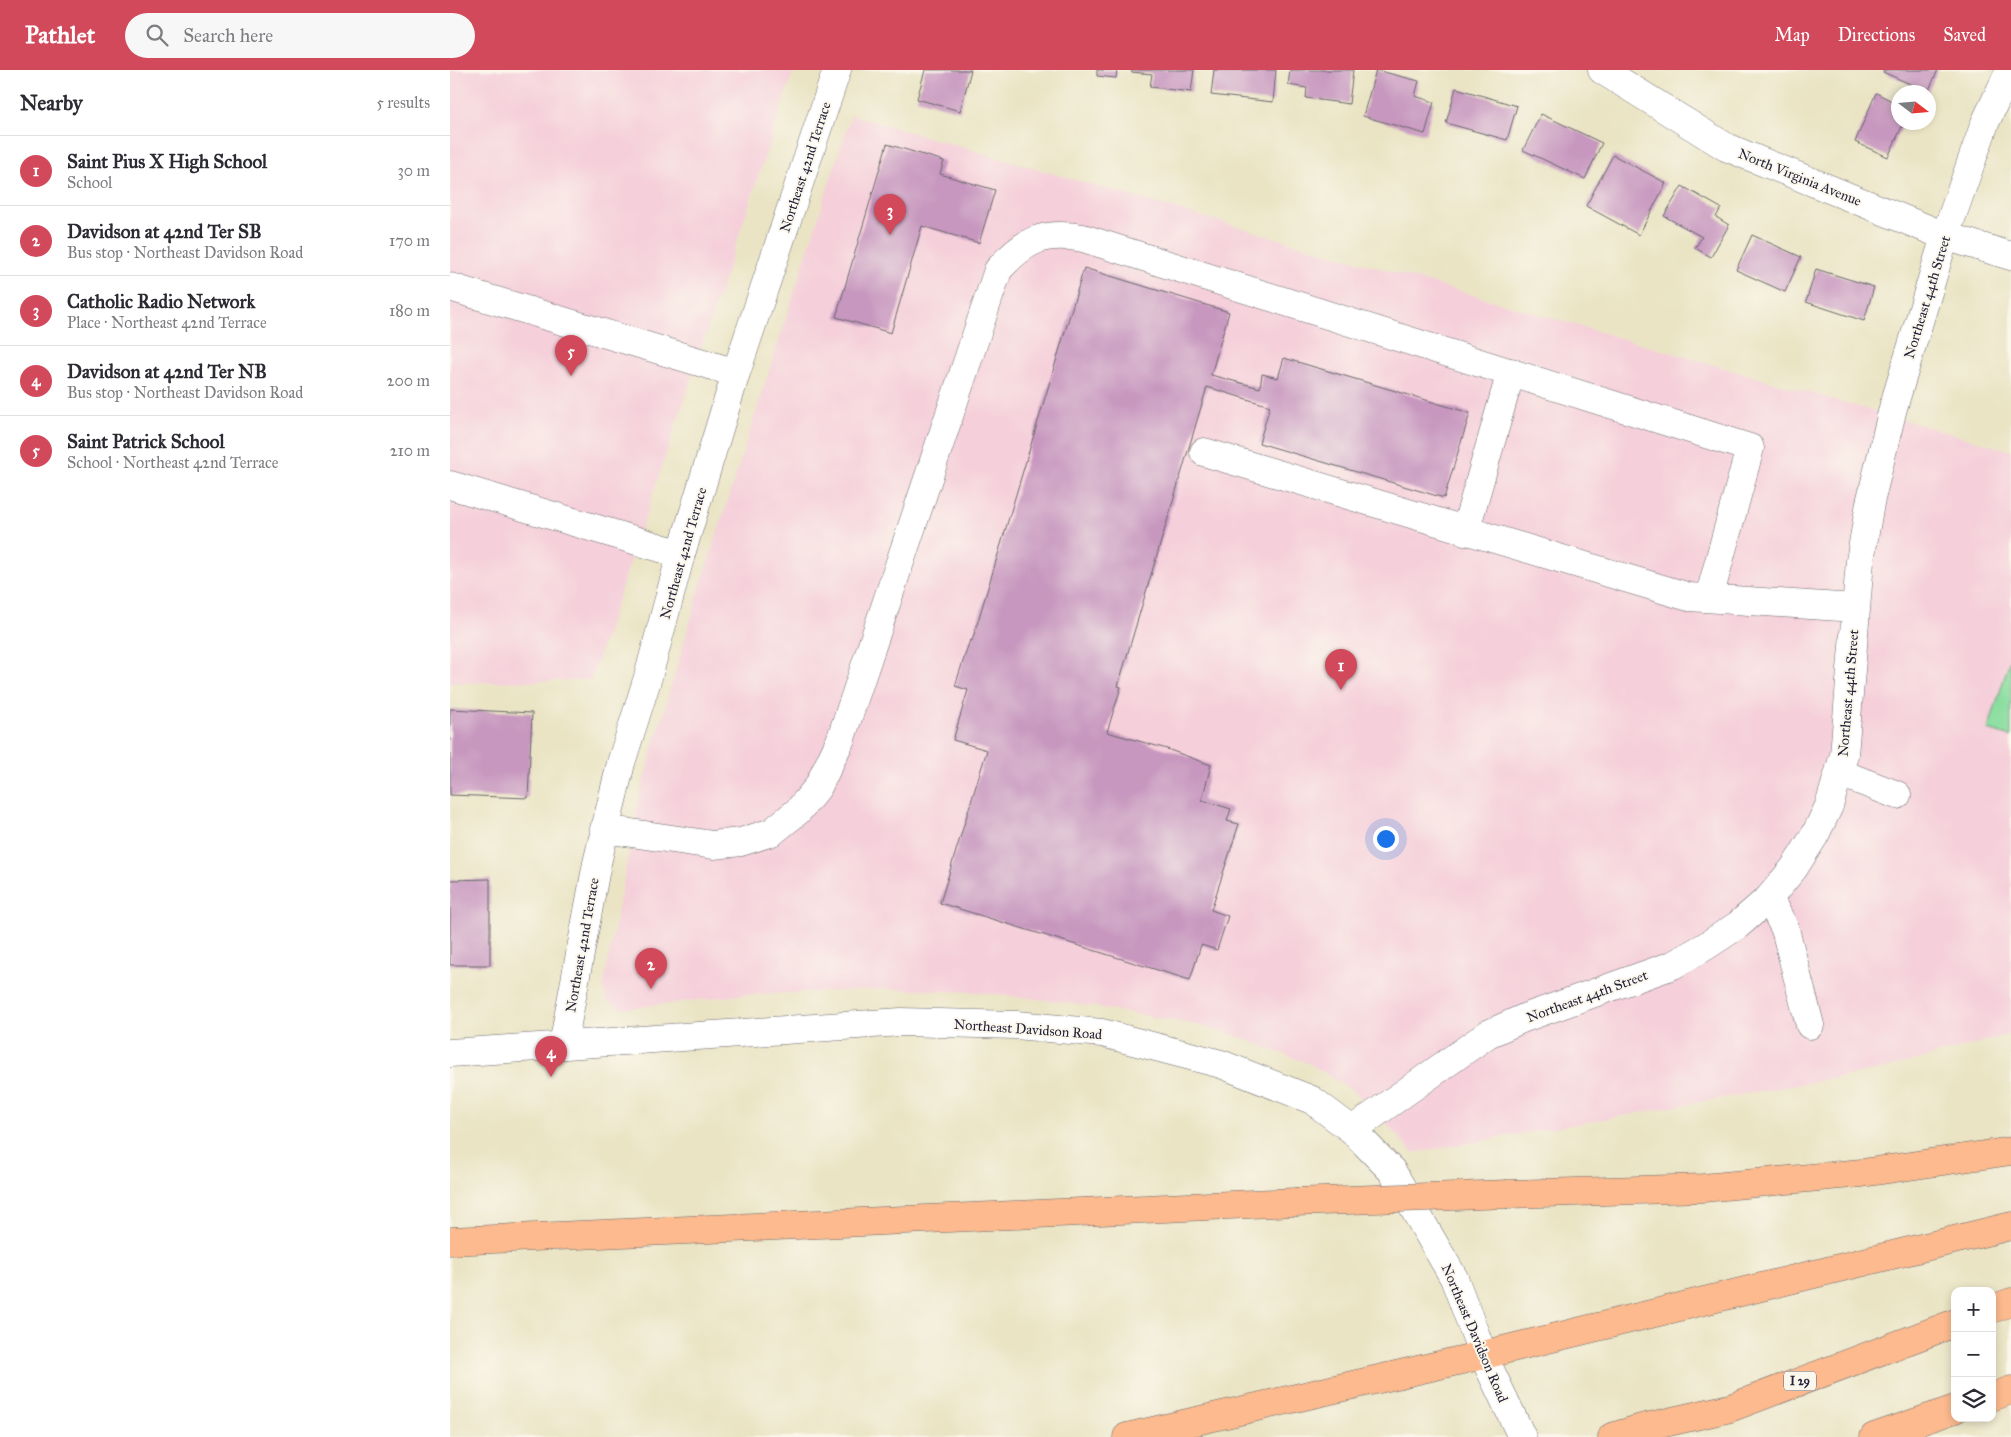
<!DOCTYPE html>
<meta charset="utf-8">
<style>
:root{--surface:#fff;--page:#f7f7f7;--text:#2b2b33;--muted:#7c7c81;--line:#e1e1e2;--accent:#d1495b}
body{margin:0;font-family:"IM FELL Great Primer",serif;background:var(--page);color:var(--text)}
.controls{position:absolute;right:15px;bottom:15px;display:grid;overflow:hidden;border-radius:10px;box-shadow:0 2px 8px #0003}
.controls button{width:45px;height:45px;display:grid;place-items:center;padding:0;border:0;border-bottom:1px solid var(--line);background:var(--surface);color:var(--text);font:25px sans-serif}
.compass{position:absolute;left:1441px;top:15px;width:45px;height:45px;border-radius:50%;background:var(--surface);box-shadow:0 2px 8px #0003;rotate:106deg}
.you{position:absolute;left:935px;top:768px;width:18px;height:18px;margin:-12px;border:4px solid #fff;border-radius:50%;background:#1a73e8;box-shadow:0 0 0 8px #1a73e833}
.badge{display:grid;place-items:center;width:32px;height:32px;border-radius:50%;background:var(--accent);color:#fff;font-size:16px;font-weight:700}
.pin{position:absolute;translate:-50% -41px;filter:drop-shadow(0 1px 2px #0008)}
.pin::after{content:'';position:absolute;top:26px;width:18px;height:15px;background:inherit;clip-path:polygon(0 0,100% 0,50% 100%)}
.list{margin:0;padding:0;list-style:none}
h2{display:flex;justify-content:space-between;align-items:center;height:65px;margin:0;padding:0 20px;font-size:21px}
h2 small{font-size:16px;font-weight:400;color:var(--muted)}
.list li{display:grid;grid-template-columns:32px 1fr auto;gap:15px;align-items:center;box-sizing:border-box;height:70px;padding:0 20px;border-top:1px solid var(--line)}
.list b{display:block;font-size:19px;white-space:nowrap}
.list p{margin:0;font-size:16px;white-space:nowrap;color:var(--muted)}
.list em{font-size:16px;font-style:normal;color:var(--muted)}
.icon{flex:none;width:28px;height:28px;fill:none;stroke:currentColor;stroke-width:2;stroke-linecap:round;stroke-linejoin:round}
.map{position:relative;flex:none;width:1561px;height:1367px;overflow:hidden}
header{display:flex;align-items:center;gap:30px;box-sizing:border-box;height:70px;padding:0 25px;background:var(--accent);color:#fff}
header strong{font-size:24px}
nav{display:flex;gap:28px;margin-inline-start:auto;font-size:18px}
.search{width:350px;height:45px;background:var(--page);display:flex;align-items:center;gap:12px;box-sizing:border-box;padding:0 18px;border-radius:28px;color:var(--muted);font-size:19px}
main{display:flex}
aside{flex:1;background:var(--surface)}
.map>svg:first-child{display:block}
.built{fill:#f5cfda}
.green{fill:#89dd9f;stroke:#56806d}
.building{fill:#c797bf}
.lines{fill:none;stroke-linecap:round;stroke-linejoin:round}
.minor-casing{stroke:#68666b;stroke-width:29}
.highway-casing{stroke:#68666b;stroke-width:29}
.minor{stroke:#fff;stroke-width:28}
.highway{stroke:#fcba8e;stroke-width:28}
.highway-bridge-casing{stroke:#68666b;stroke-width:29;stroke-linecap:butt}
.highway-bridge{stroke:#fcba8e;stroke-width:28}
.labels{text-anchor:middle;stroke-width:4;stroke-linejoin:round;paint-order:stroke}
.shield{fill:#fbf7ec;stroke:#636270;stroke-width:1}
.shield-label{font-size:12px;font-weight:bold;fill:#22223b}
.street-label{font-size:14px;fill:#22223b;stroke:#fbf7ec}
</style>
<header>
<strong>Pathlet</strong>
<div class="search"><svg class="icon" aria-label="search" viewBox="0 0 24 24"><circle cx="10" cy="10" r="6"/><path d="M15 15l6 6"/></svg>Search here</div>
<nav><a>Map</a><a>Directions</a><a>Saved</a></nav>
</header>
<main>
<aside>
<h2>Nearby<small>5 results</small></h2>
<ul class="list">
<li><span class="badge">1</span><div><b>Saint Pius X High School</b><p>School</p></div><em>30 m</em></li>
<li><span class="badge">2</span><div><b>Davidson at 42nd Ter SB</b><p>Bus stop · Northeast Davidson Road</p></div><em>170 m</em></li>
<li><span class="badge">3</span><div><b>Catholic Radio Network</b><p>Place · Northeast 42nd Terrace</p></div><em>180 m</em></li>
<li><span class="badge">4</span><div><b>Davidson at 42nd Ter NB</b><p>Bus stop · Northeast Davidson Road</p></div><em>200 m</em></li>
<li><span class="badge">5</span><div><b>Saint Patrick School</b><p>School · Northeast 42nd Terrace</p></div><em>210 m</em></li>
</ul>
</aside>
<div class="map">
<svg width="1561" height="1367" viewBox="0 0 1561 1367">
<rect width="100%" height="100%" fill="#fbf7ec"/>
<filter id="ink" filterUnits="userSpaceOnUse"><feTurbulence type="fractalNoise" baseFrequency=".02" numOctaves="2"/><feDisplacementMap in="SourceGraphic" scale="10" xChannelSelector="R" yChannelSelector="G"/><feConvolveMatrix kernelMatrix="1 2 1 2 8 2 1 2 1" color-interpolation-filters="sRGB"/></filter>
<filter id="wash" filterUnits="userSpaceOnUse"><feTurbulence type="fractalNoise" baseFrequency=".0096" numOctaves="4" result="noise"/><feDisplacementMap in="SourceGraphic" scale="20" xChannelSelector="R" yChannelSelector="G"/><feGaussianBlur stdDeviation="1.12" result="paint"/><feColorMatrix in="noise" values="0 0 0 0 0 0 0 0 0 0 0 0 0 0 0 0 0 1.4 0 .05"/><feComposite in="paint" operator="in"/></filter>
<g filter="url(#wash)">
<rect width="100%" height="100%" fill="#eae4c4"/>
<path class="built" d="M0 0H337L343 2 141 610 0 613Z
M401 45 1561 381V964L1430 1000 963 1083 920 1035 902 1020 860 994 781 964 742 954 629 934 526 922 438 919 291 925 173 939 158 932 153 918 190 723 250 517Z"/>
<path class="green" d="M1561 586V667L1538 660Z"/>
<g id="blocks">
<path class="building" d="M475 0H521L510 41 467 29Z
M647 0H667L666 8 647 6Z
M682 0H744L741 22 700 17 702 4 681 2Z
M764 0H826L823 32 761 25Z
M840 0H903L899 34 856 28 857 18 838 15Z
M926 0 969 11 965 26 984 32 975 64 913 46Z
M1434 0H1488L1478 22 1433 2Z
M1006 18 1067 36 1057 70 996 53Z
M1426 23 1448 34V52H1454L1438 87 1405 72Z
M1091 44 1152 73 1135 109 1073 80Z
M437 74 494 91 490 104 545 120 529 173 472 156 441 263 386 247Z
M1163 85 1216 113 1189 165 1136 136Z
M1232 116 1271 138 1266 147 1279 155 1261 187 1245 178 1252 167 1214 146Z
M1302 165 1351 187 1335 222 1286 200Z
M634 198 779 242 761 305 810 318 812 304 828 308 834 288 1020 343 994 428 809 373 820 336 757 317 668 616 671 617 657 662 717 679 761 695 752 730 781 739 777 751 789 754 761 840 778 846 767 880 751 875 740 910 490 833 537 680 503 670 518 620 505 616 520 570 522 571Z
M1366 199 1424 217 1414 251 1356 232Z
M0 639 82 643 78 728 0 725Z
M40 809V895H0V810Z"/>
</g>
</g>
<g filter="url(#ink)">
<use href="#blocks" fill-opacity="0" stroke="#68666b" stroke-width="1"/>
<g class="lines">
<g class="minor-casing">
<path id="minor" d="M1152 0 1276 77 1495 166 1561 186
M0 217 286 303
M754 382 1239 527 1405 538
M0 415 231 484
M1015 462 1061 302
M1390 703 1447 725
M154 759 263 775 291 772 322 762 348 741 368 717 390 671 548 200C575 170 593 161 633 168L1300 378 1259 528
M1319 828 1335 859 1360 955
M113 975 147 793 171 693 198 607 231 484 286 303 387 0
M0 983 451 952 566 955 652 963 771 994 862 1030 902 1060 942 1101 1004 1208 1033 1285 1072 1367
M902 1060 1038 964 1074 948 1223 895 1256 876 1288 855 1319 828 1344 798 1365 765 1379 736 1394 685 1410 491 1420 433 1443 338 1495 166 1535 53 1560 0"/>
</g>
<g class="highway-casing">
<path id="highway" d="M1058 1124 1253 1118 1412 1103 1561 1081
M0 1171 845 1132
M1542 1239 1561 1232
M1542 1327 1561 1320
M677 1367 1033 1285 1561 1156
M1162 1367 1192 1358 1280 1338 1505 1253
M1424 1367 1505 1339"/>
</g>
<use href="#minor" class="minor"/>
<use href="#highway" class="highway"/>
<g class="highway-bridge-casing">
<path id="highway-bridge" d="M845 1132 1058 1124"/>
</g>
<use href="#highway-bridge" class="highway-bridge"/>
</g>
</g>
<g class="labels">
<rect class="shield" x="1334" y="1301.5" width="32" height="19" rx="4"/>
<g class="shield-label">
<text x="1350" y="1315">I 29</text>
</g>
<g class="street-label">
<text transform="translate(355 97) rotate(-72)" y="5">Northeast 42nd Terrace</text>
<text transform="translate(1350 107) rotate(22)" y="5">North Virginia Avenue</text>
<text transform="translate(1477 227) rotate(-73)" y="5">Northeast 44th Street</text>
<text transform="translate(233 483) rotate(-74)" y="5">Northeast 42nd Terrace</text>
<text transform="translate(1398 623) rotate(-85)" y="5">Northeast 44th Street</text>
<text transform="translate(132 875) rotate(-80)" y="5">Northeast 42nd Terrace</text>
<text transform="translate(1137 926) rotate(-20)" y="5">Northeast 44th Street</text>
<text transform="translate(578 959) rotate(4)" y="5">Northeast Davidson Road</text>
<text transform="translate(1025 1263) rotate(67)" y="5">Northeast Davidson Road</text>
</g>
</g>
</svg>
<div class="controls">
<button>+</button>
<button>−</button>
<button><svg class="icon" aria-label="layers" viewBox="0 0 24 24"><path d="M12 4l9 5-9 5-9-5zM3 14l9 5 9-5"/></svg></button>
</div>
<svg class="compass" viewBox="-18 -18 36 36"><path d="M0-13l5 13h-10z" fill="#e53935"/><path d="M0 13l5-13h-10z" fill="#7c7c81"/></svg>
<div class="you"></div>
<div class="pin badge" style="left:891px;top:620px">1</div>
<div class="pin badge" style="left:201px;top:919px">2</div>
<div class="pin badge" style="left:440px;top:165px">3</div>
<div class="pin badge" style="left:101px;top:1007px">4</div>
<div class="pin badge" style="left:121px;top:306px">5</div>
</div>
</main>
